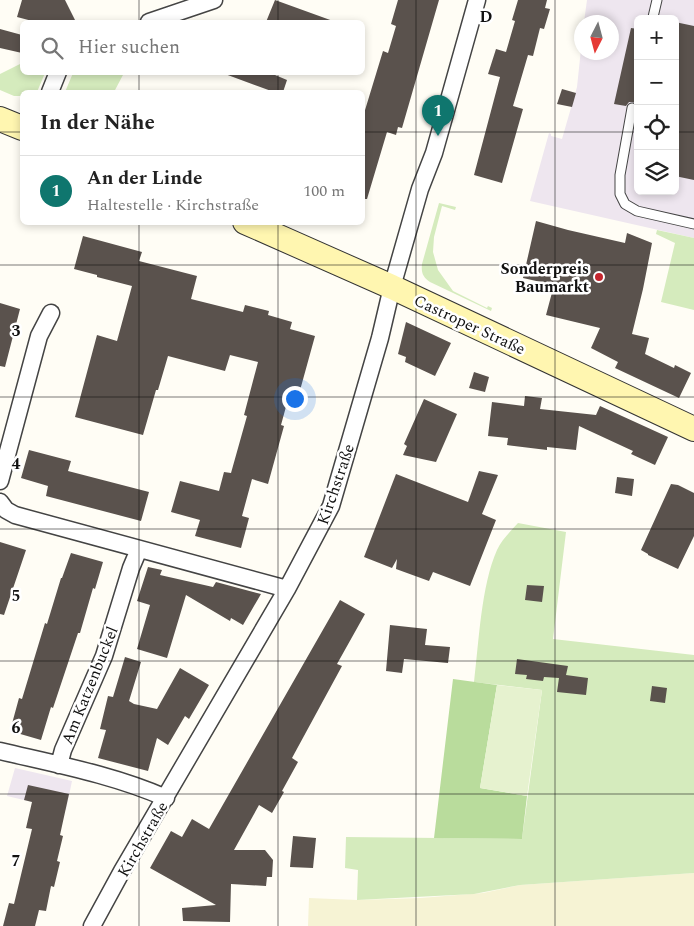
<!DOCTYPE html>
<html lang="de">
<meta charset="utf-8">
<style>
:root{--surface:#fff;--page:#f6f6f6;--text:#222;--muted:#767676;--line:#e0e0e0;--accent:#0f766e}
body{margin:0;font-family:Spectral,serif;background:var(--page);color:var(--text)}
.controls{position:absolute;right:15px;top:15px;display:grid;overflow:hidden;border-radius:8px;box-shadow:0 2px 8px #0003}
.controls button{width:45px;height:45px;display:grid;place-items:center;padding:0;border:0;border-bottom:1px solid var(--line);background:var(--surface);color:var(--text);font:25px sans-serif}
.compass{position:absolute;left:574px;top:15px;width:45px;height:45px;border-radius:50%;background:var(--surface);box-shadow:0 2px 8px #0003;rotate:186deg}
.you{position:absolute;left:294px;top:398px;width:18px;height:18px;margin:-12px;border:4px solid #fff;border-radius:50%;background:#1a73e8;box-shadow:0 0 0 8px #1a73e833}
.badge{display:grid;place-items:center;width:32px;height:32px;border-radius:50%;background:var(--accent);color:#fff;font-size:16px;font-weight:700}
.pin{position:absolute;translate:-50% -41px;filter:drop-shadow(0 1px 2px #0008)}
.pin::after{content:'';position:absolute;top:26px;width:18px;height:15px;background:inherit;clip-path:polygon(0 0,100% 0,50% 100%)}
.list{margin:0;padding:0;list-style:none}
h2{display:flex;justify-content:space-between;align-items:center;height:65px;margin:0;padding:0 20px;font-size:21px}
h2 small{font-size:16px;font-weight:400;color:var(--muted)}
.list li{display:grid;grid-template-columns:32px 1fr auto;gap:15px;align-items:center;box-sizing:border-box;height:70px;padding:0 20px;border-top:1px solid var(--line)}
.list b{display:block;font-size:19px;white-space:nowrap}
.list p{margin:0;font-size:16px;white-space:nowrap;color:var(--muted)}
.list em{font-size:16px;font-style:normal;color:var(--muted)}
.icon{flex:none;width:28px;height:28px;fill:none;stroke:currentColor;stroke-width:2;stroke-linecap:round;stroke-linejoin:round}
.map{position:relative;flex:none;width:694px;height:926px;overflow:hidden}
.search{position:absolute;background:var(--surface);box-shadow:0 2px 8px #0003;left:20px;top:20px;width:345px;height:55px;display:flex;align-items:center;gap:12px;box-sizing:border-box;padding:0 18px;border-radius:8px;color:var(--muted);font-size:19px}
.panel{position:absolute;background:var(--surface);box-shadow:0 2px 8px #0003;left:20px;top:90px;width:345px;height:135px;border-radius:8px}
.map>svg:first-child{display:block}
.industrial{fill:#eee6ef;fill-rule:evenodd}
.farmland{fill:#f6f3d4}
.green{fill:#d5ebbd}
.forest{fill:#b9dc9c}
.pitch{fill:#e6f2cf}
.building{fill:#5a524d}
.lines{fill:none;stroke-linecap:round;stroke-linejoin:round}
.lane-casing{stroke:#444;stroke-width:11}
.street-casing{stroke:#444;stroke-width:19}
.secondary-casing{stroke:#333;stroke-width:26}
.lane{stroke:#fff;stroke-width:9}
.street{stroke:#fff;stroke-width:16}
.secondary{stroke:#fff6b0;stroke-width:24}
.grid{fill:none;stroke:#111;stroke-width:1;stroke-opacity:0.55}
.poi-dot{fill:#c4262e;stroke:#fff;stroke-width:2}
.labels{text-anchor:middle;stroke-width:5;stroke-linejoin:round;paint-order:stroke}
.poi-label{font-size:16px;font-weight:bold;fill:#111;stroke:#fff;text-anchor:end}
.street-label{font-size:16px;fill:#111;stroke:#fff}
.grid-label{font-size:16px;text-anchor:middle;font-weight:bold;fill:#111;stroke:#fff;stroke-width:5;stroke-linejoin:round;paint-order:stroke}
</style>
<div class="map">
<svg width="694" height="926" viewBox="0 0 694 926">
<rect width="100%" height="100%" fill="#fffdf5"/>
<path class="industrial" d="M587 0H694V238L530 201 549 133 551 134V136L562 139 577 87 581 49 582 52H612V22H584ZM638 19H675V191H638Z
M15 768 72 781 66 810 7 796Z"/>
<path class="farmland" d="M694 873V926H308L309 898 357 900 420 898 483 893 520 885Z"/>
<path class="green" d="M22 63V72L45 73 37 92H22V96H14L0 90V74Z
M73 73V72L124 73 114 92H65Z
M439 203 456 207 455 210 442 206 434 237 433 252 438 270 453 291 487 308 488 306 492 308 491 311 430 282C423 277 421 273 422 264Z
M657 230 694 238V310L661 302 675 243 656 234Z
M518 523 566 532 553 639 694 655V873L520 885 474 894 357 900 358 870 345 868 346 837 522 839 542 690 474 682C479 642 481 586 497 550 502 539 511 531 518 523Z"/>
<path class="forest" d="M453 679 497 685 480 788 527 796 522 839 434 838Z"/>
<path class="pitch" d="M497 685 542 690 527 796 480 788Z"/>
<path class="building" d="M22 0H65L76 22H36L17 17Z
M275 0 333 21V22H266Z
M398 0H439L402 128 398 127 396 135 387 132 367 199H362V120L383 51 388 53 396 26 391 24Z
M518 0H547L545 8 550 9 544 29 540 28 533 56 528 55 513 106 523 109 502 183 474 175 500 77 488 74 496 49 506 52 515 21 512 20Z
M675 22 694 26V180L675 176Z
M631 28 638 29V106L633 102H629L626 106 614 104Z
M0 29 22 35V53L0 48Z
M225 72H268L287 80 283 92H274L225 74Z
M562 89 576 93 572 107 557 104Z
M536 221 568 230 625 243 627 233 652 243 643 289 632 334 649 338 645 354 674 368 675 365 691 373 679 398 615 368 618 362 591 348 600 328 546 315 554 285 523 278Z
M83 236 142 252 139 261 197 276 191 299 243 312 245 305 269 311 268 315 292 322 290 329 315 336 299 394 290 392 281 425 284 426 268 484 252 479 242 516 249 518 241 548 195 536 200 520 171 512 180 481 219 491 224 472 231 473 247 416 244 415 258 362 230 355 225 371 168 356 158 390H156L143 435 75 417 97 335 117 341 132 286 97 277V275L74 269Z
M0 303 20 309 5 367 0 366Z
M406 322 451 343 435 376 405 362 406 357 398 354Z
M474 372 489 377 485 392 469 388Z
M525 396 542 398 540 409 596 415 600 406 668 437 655 465 631 454 633 451 579 426 576 450 547 447V450L507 445 508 438 488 436 492 402 524 406Z
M424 399 457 414 436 462 403 455 407 446 404 444Z
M29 450 71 461 68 471 149 492 141 521 46 496 48 486 21 478Z
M479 471 498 475 482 514 496 520 470 586 433 572 429 581 396 569 397 559 392 568 364 557 396 474 468 502Z
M617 477 634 479 632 496 615 493Z
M671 484 678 485 694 493V536L678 569 648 555V554L641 550Z
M0 542 26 550 4 615 0 614Z
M71 553 103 562 95 589 93 588 80 633H78L53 708 51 707 41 740 10 731 19 698 22 699 45 623 47 624 61 578H62Z
M148 567 162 570 160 575 213 587 216 582 261 594 243 625 231 618 230 621 186 595 167 658 137 649 150 605 137 601Z
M527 585 544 586 542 602 525 600Z
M340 600 365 614 337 664 342 666 292 758 298 762 282 791 284 792 272 813 259 805 234 850H265L273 860 272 877H267L266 886 231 884 230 922 183 921 182 908 216 905 150 868 171 831 182 837 192 819 209 829Z
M390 625 427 629 425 645 450 647 448 663 404 659 402 673 386 671Z
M125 657 141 662 129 701 134 704 157 709 180 668 209 685 189 719 185 716 168 745 157 738 148 771 98 758 106 730 100 729 108 696 113 697Z
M517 659 568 666 566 675 588 678 586 695 557 692 559 678 544 677 543 681 526 679 527 675 515 674Z
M652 686 667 688 665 703 650 701Z
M28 785 69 794 60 835 63 836 57 861 60 862 54 887 51 886 46 911 39 910 35 926H3L9 903 14 904 32 829 26 828 32 802 24 800Z
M293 836 316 838 313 868 290 867Z"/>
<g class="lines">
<g class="lane-casing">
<path id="lane" d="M653 17 657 0
M632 108 620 175V194L625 204 637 211 694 224"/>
</g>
<g class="street-casing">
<path id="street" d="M149 22 214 0
M50 92 58 72
M0 481 39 336 51 313
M0 502 6 510 15 515 287 589
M0 751C55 764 114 775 166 798
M59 765 63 750 104 656 131 568 139 549
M92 926 122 871 287 589 331 506 380 338 392 287 420 189 434 153 477 0"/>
</g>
<g class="secondary-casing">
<path id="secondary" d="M0 119 22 128
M245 222 392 287 694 429"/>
</g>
<use href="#lane" class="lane"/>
<use href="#street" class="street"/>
<use href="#secondary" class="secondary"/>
</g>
<path class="grid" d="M139 0V22M278 0V22M416 0V926M555 0V926M139 72V92M278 72V92M0 132H22M362 132H638M675 132H694M139 222V926M278 222V926M0 265H694M0 397H694M0 529H694M0 661H694M0 794H694"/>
<circle class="poi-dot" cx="599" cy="277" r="5"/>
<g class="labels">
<g class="poi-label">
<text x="589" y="274">Sonderpreis<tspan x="589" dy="18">Baumarkt</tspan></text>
</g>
<g class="street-label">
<text transform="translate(470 324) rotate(25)" y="6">Castroper Straße</text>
<text transform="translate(335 484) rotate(-71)" y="6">Kirchstraße</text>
<text transform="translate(89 685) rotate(-68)" y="6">Am Katzenbuckel</text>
<text transform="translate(142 839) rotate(-60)" y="6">Kirchstraße</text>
</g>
</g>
<g class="grid-label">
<text x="486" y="22">D</text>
<text x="16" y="336">3</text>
<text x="16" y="469">4</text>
<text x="16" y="601">5</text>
<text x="16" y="733">6</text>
<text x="16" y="866">7</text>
</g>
</svg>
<div class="controls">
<button>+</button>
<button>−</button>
<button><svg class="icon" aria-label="locate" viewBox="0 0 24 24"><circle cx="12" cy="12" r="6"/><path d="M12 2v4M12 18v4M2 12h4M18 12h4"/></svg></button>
<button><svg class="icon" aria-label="layers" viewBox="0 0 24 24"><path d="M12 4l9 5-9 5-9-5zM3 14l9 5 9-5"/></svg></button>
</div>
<svg class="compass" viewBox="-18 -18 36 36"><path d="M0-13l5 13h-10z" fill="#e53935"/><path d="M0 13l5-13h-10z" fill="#767676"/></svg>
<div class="you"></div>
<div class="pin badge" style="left:438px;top:136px">1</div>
<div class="search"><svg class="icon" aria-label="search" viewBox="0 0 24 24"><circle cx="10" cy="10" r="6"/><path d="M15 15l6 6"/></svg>Hier suchen</div>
<section class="panel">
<h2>In der Nähe<small></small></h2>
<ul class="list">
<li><span class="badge">1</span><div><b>An der Linde</b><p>Haltestelle · Kirchstraße</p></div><em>100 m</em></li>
</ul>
</section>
</div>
